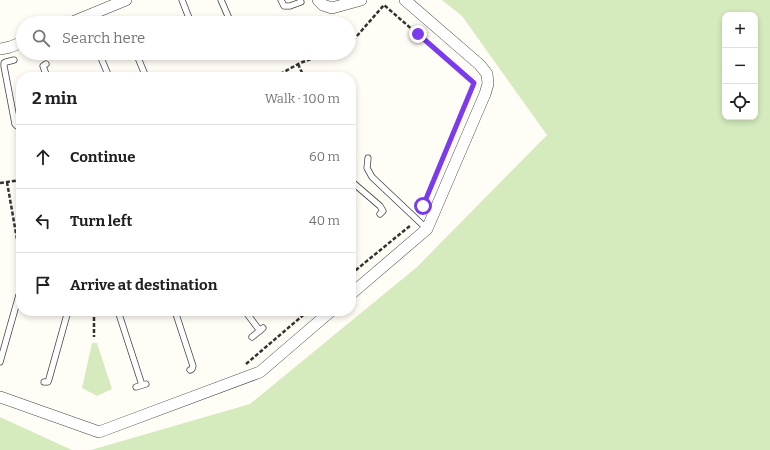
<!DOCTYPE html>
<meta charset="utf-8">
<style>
:root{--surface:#fff;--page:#f6f6f6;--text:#202124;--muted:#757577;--line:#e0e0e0}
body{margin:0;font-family:Bitter,serif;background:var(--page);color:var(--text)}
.controls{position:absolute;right:12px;top:12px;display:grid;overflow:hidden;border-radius:8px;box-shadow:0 2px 6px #0003}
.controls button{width:36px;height:36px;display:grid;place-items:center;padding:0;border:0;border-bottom:1px solid var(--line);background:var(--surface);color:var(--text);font:20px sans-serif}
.stop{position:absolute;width:12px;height:12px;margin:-9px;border:3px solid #7c3aed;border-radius:50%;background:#fff}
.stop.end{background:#7c3aed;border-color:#fff;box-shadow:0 1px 4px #0008}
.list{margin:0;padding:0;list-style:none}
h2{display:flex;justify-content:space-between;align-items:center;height:52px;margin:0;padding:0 16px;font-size:17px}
h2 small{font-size:13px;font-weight:400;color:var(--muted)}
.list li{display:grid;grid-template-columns:26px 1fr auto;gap:12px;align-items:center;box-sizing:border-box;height:64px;padding:0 16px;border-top:1px solid var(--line)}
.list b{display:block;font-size:15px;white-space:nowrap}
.list em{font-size:13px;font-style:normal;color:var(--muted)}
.icon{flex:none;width:22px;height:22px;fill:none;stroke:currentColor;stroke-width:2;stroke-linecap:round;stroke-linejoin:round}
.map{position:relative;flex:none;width:770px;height:450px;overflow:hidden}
.search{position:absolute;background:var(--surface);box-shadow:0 2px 6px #0003;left:16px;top:16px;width:340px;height:44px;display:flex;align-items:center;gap:10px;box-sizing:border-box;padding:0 14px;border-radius:22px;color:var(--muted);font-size:15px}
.panel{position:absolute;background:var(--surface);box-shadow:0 2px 6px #0003;left:16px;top:72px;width:340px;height:244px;border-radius:16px}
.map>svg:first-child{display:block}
.green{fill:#d5ebbd;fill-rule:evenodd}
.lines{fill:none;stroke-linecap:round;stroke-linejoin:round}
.service-casing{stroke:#444;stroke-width:7}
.minor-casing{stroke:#444;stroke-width:12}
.path{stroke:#333;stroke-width:2.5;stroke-dasharray:4 2;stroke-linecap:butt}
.service{stroke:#fff;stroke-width:5.5}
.minor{stroke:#fff;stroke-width:11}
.route{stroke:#7c3aed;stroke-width:5}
</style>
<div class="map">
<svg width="770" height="450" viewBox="0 0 770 450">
<rect width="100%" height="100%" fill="#fffdf5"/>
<path class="green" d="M442 0H770V450H91L250 404 417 267 547 135 462 16ZM725 15H755V117H725Z
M92 343H97L112 389 97 396 82 388Z
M0 417 72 450H0Z"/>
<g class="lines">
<g class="service-casing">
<path id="service" d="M182 0 191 23
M221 0 231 23
M281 0 284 6H290L301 2
M123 20 124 23
M99 53 109 77
M136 53 146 77
M14 60 6 62 4 63V66L15 124 17 126 21 125
M46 64 43 66 47 77
M368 158 367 168 372 177 427 229
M351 181 380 206 383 211 380 214
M118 311 142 385
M175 311 193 366 192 369 190 370
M245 311 260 331
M106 312 109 311
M252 337 263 328
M0 362 19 295
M44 382H48L49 379 68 311
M136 387 146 384"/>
</g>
<g class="minor-casing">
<path id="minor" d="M318 0 323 5 332 8 361 0
M70 23 126 0
M0 49 10 47 23 42
M351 294 427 229 485 94 488 84 487 74 480 65 405 0
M0 397 99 432 260 372 331 311"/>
</g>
<path class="path" d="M349 45 384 5 474 83 456 127
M298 64 304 77
M275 77 300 63 328 53
M7 182 21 262
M0 183 21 180
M351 274 411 225
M94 311V337
M246 364 308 311"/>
<use href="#service" class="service"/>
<use href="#minor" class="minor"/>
</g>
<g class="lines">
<path class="route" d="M418 34 474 83 423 206"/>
</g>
</svg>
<div class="controls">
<button>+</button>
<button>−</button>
<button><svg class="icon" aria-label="locate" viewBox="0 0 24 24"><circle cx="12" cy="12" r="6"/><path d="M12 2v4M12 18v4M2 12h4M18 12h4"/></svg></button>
</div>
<div class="stop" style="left:423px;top:206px"></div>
<div class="stop end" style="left:418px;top:34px"></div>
<div class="search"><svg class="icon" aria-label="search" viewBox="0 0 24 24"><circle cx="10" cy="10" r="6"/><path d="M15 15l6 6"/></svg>Search here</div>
<section class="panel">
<h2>2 min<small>Walk · 100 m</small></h2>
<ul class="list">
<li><svg class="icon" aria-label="ahead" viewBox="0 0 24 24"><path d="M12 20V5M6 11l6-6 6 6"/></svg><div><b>Continue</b></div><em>60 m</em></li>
<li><svg class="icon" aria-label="left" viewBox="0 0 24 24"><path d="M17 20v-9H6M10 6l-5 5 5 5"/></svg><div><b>Turn left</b></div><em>40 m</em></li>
<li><svg class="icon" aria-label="arrive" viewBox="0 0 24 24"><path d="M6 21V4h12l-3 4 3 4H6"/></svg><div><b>Arrive at destination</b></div></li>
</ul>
</section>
</div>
